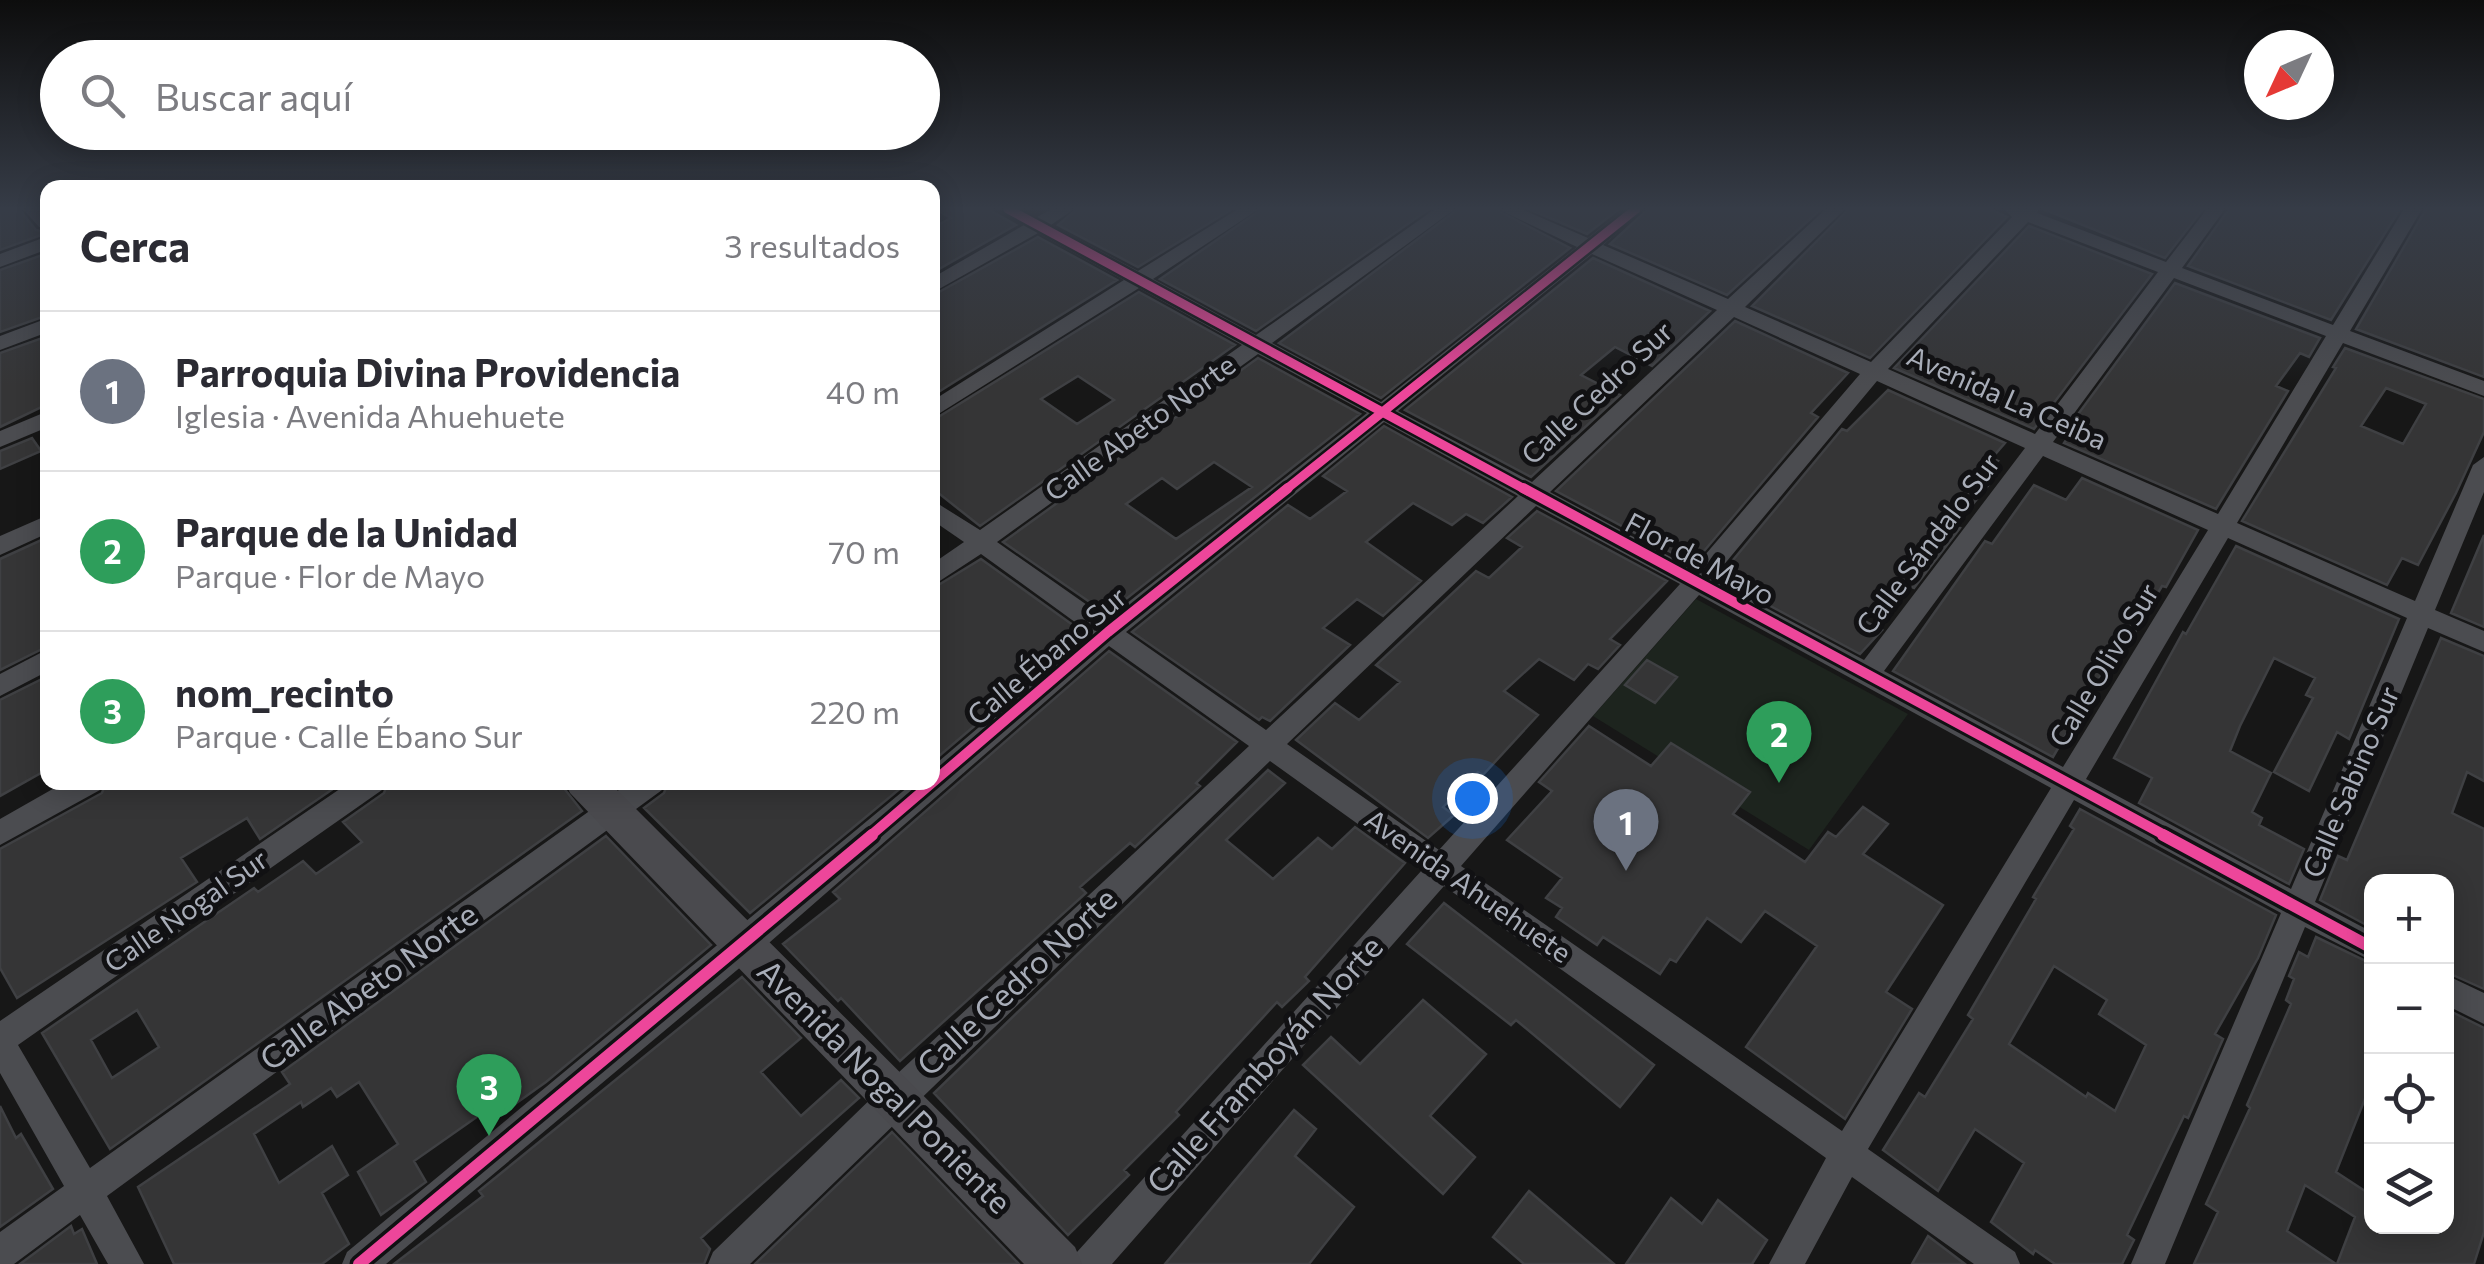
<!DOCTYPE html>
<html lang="es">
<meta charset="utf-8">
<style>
:root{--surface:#fff;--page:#f2f2f3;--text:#2b2b33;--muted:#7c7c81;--line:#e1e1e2;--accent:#757880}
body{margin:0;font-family:Commissioner,sans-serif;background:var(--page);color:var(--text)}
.controls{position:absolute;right:30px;bottom:30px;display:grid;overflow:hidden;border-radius:20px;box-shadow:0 5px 25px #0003}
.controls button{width:90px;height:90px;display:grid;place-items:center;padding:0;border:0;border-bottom:2px solid var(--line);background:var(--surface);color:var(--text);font:50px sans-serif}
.compass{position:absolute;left:2244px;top:30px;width:90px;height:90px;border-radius:50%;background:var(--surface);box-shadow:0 5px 25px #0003;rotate:226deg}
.you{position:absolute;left:1472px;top:798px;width:35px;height:35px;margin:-25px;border:8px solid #fff;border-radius:50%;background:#1a73e8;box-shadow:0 0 0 15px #1a73e833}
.badge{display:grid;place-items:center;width:65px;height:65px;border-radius:50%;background:var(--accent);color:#fff;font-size:32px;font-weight:700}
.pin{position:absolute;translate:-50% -82px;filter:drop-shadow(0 2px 5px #0008)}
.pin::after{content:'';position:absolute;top:52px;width:35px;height:30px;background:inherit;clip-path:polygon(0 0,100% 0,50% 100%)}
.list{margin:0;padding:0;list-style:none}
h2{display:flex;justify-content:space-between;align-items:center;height:130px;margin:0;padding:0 40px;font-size:42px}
h2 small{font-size:32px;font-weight:400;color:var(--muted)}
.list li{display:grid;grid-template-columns:65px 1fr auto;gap:30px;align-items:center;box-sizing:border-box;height:160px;padding:0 40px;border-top:2px solid var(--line)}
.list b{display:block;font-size:38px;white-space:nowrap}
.list p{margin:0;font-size:32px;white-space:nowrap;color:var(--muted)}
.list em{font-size:32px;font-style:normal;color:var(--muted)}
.icon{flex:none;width:55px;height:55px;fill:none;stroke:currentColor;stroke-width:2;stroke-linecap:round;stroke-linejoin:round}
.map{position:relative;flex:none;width:2484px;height:1264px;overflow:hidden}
.search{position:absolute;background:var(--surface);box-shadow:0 5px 25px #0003;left:40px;top:40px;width:900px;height:110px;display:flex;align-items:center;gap:25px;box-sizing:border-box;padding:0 35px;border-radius:55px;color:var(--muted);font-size:38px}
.panel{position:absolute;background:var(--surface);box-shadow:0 5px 25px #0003;left:40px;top:180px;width:900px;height:610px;border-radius:20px}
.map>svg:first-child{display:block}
.green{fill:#1d241e}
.building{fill:#353536;stroke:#3f4043;stroke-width:2.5;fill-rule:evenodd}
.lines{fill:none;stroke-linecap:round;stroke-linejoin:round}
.street{fill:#4b4c50;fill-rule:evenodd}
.secondary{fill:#4a4a4e;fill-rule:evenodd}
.cycleway-far2-casing{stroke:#111113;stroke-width:14}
.cycleway-far1-casing{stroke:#111113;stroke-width:16}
.cycleway-casing{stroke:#111113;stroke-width:19}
.cycleway-far2{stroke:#ed469a;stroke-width:9}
.cycleway-far1{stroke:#ed469a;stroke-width:10}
.cycleway{stroke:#ed469a;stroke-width:12}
.labels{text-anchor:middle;stroke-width:10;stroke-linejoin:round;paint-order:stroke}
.street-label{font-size:28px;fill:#a8adb8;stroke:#111113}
.near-street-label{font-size:32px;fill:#a8adb8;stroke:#111113}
</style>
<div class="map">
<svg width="2484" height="1264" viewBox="0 0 2484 1264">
<rect width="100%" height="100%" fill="#171717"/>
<path class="green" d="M1696 599 1908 714 1809 850 1593 716Z"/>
<path class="building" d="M0 209H19L36 230 47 233 0 250Z
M935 209H988L1016 225 932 273V228L951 218Z
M1077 209H1232L1138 267 1058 225Z
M1262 209H1429L1256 331 1160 279Z
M1458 209H1495L1570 248 1381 398 1279 343Z
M1529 209H1619L1587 234Z
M1648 209H1821L1727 295 1610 244Z
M1849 209H1990L2007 217 1870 358 1752 306Z
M2043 209H2203L2165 258Z
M2229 209H2400L2331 320 2188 266Z
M2426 209H2484V377L2356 329Z
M2029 226 2152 274 2034 429 1894 368Z
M1038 237 1117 280 932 396V296Z
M48 253V315L0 332V270Z
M1593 258 1710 311 1652 366 1615 347 1581 375 1620 395 1531 477 1405 410Z
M2175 283 2320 338 2309 357 2300 353 2276 386 2288 391 2216 509 2064 443 2080 420 2076 417Z
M1139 292 1235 345 980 526 932 488V421ZM1078 376 1114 400 1077 424 1041 399Z
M1735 321 1848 373 1811 413 1818 417 1693 564 1556 491Z
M48 336V404L0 427V353Z
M2345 348 2484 399V432L2456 493 2418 565 2402 558 2387 585 2242 521 2336 368 2333 367ZM2386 388 2426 404 2403 444 2361 426Z
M1258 358 1360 414 1107 614 1003 542ZM1214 462 1252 487 1176 539 1126 504 1162 478 1177 489Z
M1888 390 2005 443 1992 458 1998 461 1987 473 1995 477 1955 526 1960 528 1914 588 1907 585 1900 593 1889 587 1863 620 1882 630 1860 654 1718 578 1842 429 1847 431Z
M1384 426 1512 497 1483 523 1466 514 1452 525 1413 503 1366 542 1421 581 1383 616 1357 599 1323 628 1350 645 1270 721 1262 717 1259 720 1132 632 1288 505 1310 519 1347 491 1323 476Z
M32 438 41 451 0 469V451Z
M2082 478 2198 530 2166 587 2162 586 2132 637 2129 635 2096 683 2053 757 1893 671 1985 541 1992 544 2034 485 2066 500Z
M1537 511 1667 581 1610 639 1620 645 1598 669 1588 664 1574 680 1539 659 1504 691 1538 715 1483 775 1478 772 1443 807 1454 815 1428 838 1296 740 1335 703 1359 720 1400 682 1376 665 1476 571 1489 578 1522 547 1507 538Z
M2484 535V627L2451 613Z
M48 537V646L0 670V559Z
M2236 546 2399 619 2349 739 2337 732 2309 791 2274 772 2313 698 2306 695 2315 678 2274 658 2240 726 2230 751 2271 773 2252 812 2262 818 2259 825 2304 849 2289 884 2139 803 2152 778 2114 758 2183 632 2186 634Z
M981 559 1084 633 932 762V589Z
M2441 638 2484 656V781L2467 772 2452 813 2484 829V989L2446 972V882H2372V928L2320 900 2338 856 2347 860Z
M1109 651 1237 742 1196 783 1200 786 1135 847 1130 843 1080 887 1086 893 900 1061 841 998 838 1001 783 944 840 899 833 892Z
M1647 660 1677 677 1655 703 1625 685Z
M48 676V769L0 796V700Z
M1589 726 1651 766 1671 743 1750 792 1733 814 1805 862 1828 832 1836 837 1863 807 1888 824 1863 854 1943 905 1886 992 1912 1009 1845 1119 1746 1047 1817 946 1765 911 1741 942 1707 918 1676 962 1670 959 1660 974 1603 937 1597 945 1556 917 1562 908 1546 898 1562 878 1507 840 1552 791 1539 782Z
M1268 770 1285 783 1226 840 1273 879 1318 838 1332 849 1355 827 1405 863 1305 977 1309 981 1282 1007 1277 1002 1176 1112 1179 1115 1124 1170 1129 1175 1068 1235 934 1093Z
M106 782H343L260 839 247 818 181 858 197 882 17 998 0 968V849L102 793Z
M388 782H559L582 811 110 1149 42 1033 254 888 258 892 303 861 316 874 362 842 343 822 384 793ZM137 1010 159 1047 112 1078 91 1040Z
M668 782H908L750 913 644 808 664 793Z
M2080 809 2276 915 2258 958 2215 1034 2223 1039 2188 1118 2184 1116 2127 1235 2134 1240 2122 1264H2055L2035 1250 2033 1254 1991 1222 2024 1163 1975 1129 1938 1191 1883 1150 1919 1093 1925 1097 1973 1019 1968 1015 2036 899 2033 897 2074 829 2070 826ZM2054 966 2107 1000 2099 1014 2146 1045 2115 1111 2088 1093 2086 1097 2009 1044Z
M606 836 711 945 546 1082 487 1124 481 1114 414 1161 426 1182 381 1215 358 1172 398 1144 359 1082 337 1097 331 1088 303 1107 301 1102 254 1134 279 1183 332 1146 348 1175 322 1193 349 1244 322 1264H174L138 1187 290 1084 282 1072Z
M1444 903 1654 1065 1620 1107 1516 1020 1511 1025 1407 944Z
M2316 937 2372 964V1081L2336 1172 2365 1191 2372 1180V1226H2446V1009L2484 1028V1232L2474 1264H2337L2355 1217 2305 1185 2287 1231 2336 1264H2194L2218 1212 2206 1204 2250 1108 2247 1105 2291 1004 2286 1000 2294 979 2289 976 2299 952 2308 957Z
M742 977 801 1038 761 1072 801 1116 841 1080 859 1098 701 1238 710 1249 704 1264H394L483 1196 479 1191Z
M1423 1000 1486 1054 1430 1116 1475 1157 1443 1194 1303 1065 1331 1037 1360 1064Z
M0 1106 16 1138 21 1134 53 1189 0 1227Z
M1294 1110 1316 1129 1295 1156 1354 1207 1309 1264H1165Z
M892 1132 1019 1264H755Z
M1529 1191 1614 1264H1524L1493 1237Z
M1671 1198 1702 1224 1718 1200 1767 1240 1752 1264H1626Z
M71 1226 74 1234 82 1229 97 1264H20Z
M1928 1236 1965 1264H1912Z"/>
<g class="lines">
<path class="street" d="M999 209H1021L1037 217 1052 209H1074L1051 225 1138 271 1238 209H1259L1153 279 1256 335 1435 209H1455L1272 343 1381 402 1577 247 1498 209H1521L1588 238 1625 209H1645L1603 245 1728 299 1826 209H1845L1745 307 1871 362 2012 217 2004 209H2039L2037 213 2166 262 2207 209H2225L2182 268 2333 325 2404 209H2422L2350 331 2484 381V396L2343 343 2237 523 2415 601 2473 465 2484 457V492L2435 610 2484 631V652L2428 628 2315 902 2372 932V961L2305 927 2165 1264H2131L2281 913 2074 800 1868 1149 2015 1252 2020 1264H1974L1852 1177 1805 1264H1769L1826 1158 1444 886 1112 1264H1072L1077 1252 1422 870 1270 761 750 1264H708L713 1252 883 1087 1249 746 1109 646 755 955 386 1264H342L347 1252 914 782H932V767L1090 633 981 554 932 586V564L964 542 932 520V500L980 530 1242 345 1139 288 932 418V401L1124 280 1038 233 932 293V278L1024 225ZM2028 222 2158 272 2035 434 1888 369ZM1592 254 1717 310 1532 482 1398 411ZM2174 278 2326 336 2218 514 2053 442ZM1734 317 1860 374 1693 569 1550 492ZM1258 354 1367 413 1107 619 997 542ZM1877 381 2025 448 1864 660 1712 579ZM1384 422 1518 496 1266 730 1126 632ZM2043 456 2208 530 2063 767 1884 671ZM1536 506 1680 584 1439 850 1287 744ZM2228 538 2407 618 2291 889 2086 779ZM1699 595 2051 788 1842 1131 1461 866Z
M48 236V249L0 267V254Z
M48 318V332L0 350V336Z
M48 411V427L0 447V431Z
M48 515V533L0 555V536Z
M48 649V671L0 696V674Z
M65 782H103L100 790 0 845V819Z
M350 782H385L382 790 18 1045 90 1168 630 782H665L662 790 107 1196 144 1264H108L80 1215 14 1264H0V1232L64 1186 0 1073V1021Z
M2446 975 2484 993V1024L2446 1005Z"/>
<path class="secondary" d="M23 209H48V229L39 227Z
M565 782H609L1075 1247 1082 1264H1024L570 793Z"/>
<g class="cycleway-far2-casing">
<path id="cycleway-far2" d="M1008 209 1528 491
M1284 491 1636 209"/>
</g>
<g class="cycleway-far1-casing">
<path id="cycleway-far1" d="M1523 488 2168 837
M869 837 1108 632 1288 488"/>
</g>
<g class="cycleway-casing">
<path id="cycleway" d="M2163 835 2372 948
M359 1264 872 835"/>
</g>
<use href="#cycleway-far2" class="cycleway-far2"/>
<use href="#cycleway-far1" class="cycleway-far1"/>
<use href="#cycleway" class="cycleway"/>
</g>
<linearGradient id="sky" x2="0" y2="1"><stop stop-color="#0d0d0d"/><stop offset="0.54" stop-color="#363c47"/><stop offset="1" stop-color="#363c47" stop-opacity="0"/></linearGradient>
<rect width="2484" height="386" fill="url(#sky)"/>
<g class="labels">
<g class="street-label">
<text transform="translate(1597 393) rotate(-43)" y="10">Calle Cedro Sur</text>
<text transform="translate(2007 398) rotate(24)" y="10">Avenida La Ceiba</text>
<text transform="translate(1140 428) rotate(-36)" y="10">Calle Abeto Norte</text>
<text transform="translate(1928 544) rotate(-53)" y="10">Calle Sándalo Sur</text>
<text transform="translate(1700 559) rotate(28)" y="10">Flor de Mayo</text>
<text transform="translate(1047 656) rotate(-40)" y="10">Calle Ébano Sur</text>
<text transform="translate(2104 665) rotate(-59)" y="10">Calle Olivo Sur</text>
<text transform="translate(2351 782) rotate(-67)" y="10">Calle Sabino Sur</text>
<text transform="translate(1468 886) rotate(35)" y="10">Avenida Ahuehuete</text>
<text transform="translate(186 911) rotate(-35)" y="10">Calle Nogal Sur</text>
</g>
<g class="near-street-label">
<text transform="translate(1017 982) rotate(-43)" y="11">Calle Cedro Norte</text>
<text transform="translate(369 987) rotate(-36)" y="11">Calle Abeto Norte</text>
<text transform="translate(1265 1065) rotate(-48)" y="11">Calle Framboyán Norte</text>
<text transform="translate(884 1087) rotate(45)" y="11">Avenida Nogal Poniente</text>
</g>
</g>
</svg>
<div class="controls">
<button>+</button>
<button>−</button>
<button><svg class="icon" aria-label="locate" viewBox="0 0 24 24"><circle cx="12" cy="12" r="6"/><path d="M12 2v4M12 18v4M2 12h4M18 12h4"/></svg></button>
<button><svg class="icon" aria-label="layers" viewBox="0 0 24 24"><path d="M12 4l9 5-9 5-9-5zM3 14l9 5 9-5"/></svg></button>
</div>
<svg class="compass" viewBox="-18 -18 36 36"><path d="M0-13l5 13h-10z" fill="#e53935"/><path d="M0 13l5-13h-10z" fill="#7c7c81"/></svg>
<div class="you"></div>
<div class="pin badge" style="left:1626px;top:871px;background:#6b7280">1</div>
<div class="pin badge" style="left:1779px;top:783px;background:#2e9e5b">2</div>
<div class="pin badge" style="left:489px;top:1136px;background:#2e9e5b">3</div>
<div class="search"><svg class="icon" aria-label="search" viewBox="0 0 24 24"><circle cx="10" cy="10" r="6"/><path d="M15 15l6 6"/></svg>Buscar aquí</div>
<section class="panel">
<h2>Cerca<small>3 resultados</small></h2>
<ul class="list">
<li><span class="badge" style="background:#6b7280">1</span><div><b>Parroquia Divina Providencia</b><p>Iglesia · Avenida Ahuehuete</p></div><em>40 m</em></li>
<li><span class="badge" style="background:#2e9e5b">2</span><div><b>Parque de la Unidad</b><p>Parque · Flor de Mayo</p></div><em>70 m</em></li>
<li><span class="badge" style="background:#2e9e5b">3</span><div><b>nom_recinto</b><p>Parque · Calle Ébano Sur</p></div><em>220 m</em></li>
</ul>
</section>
</div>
